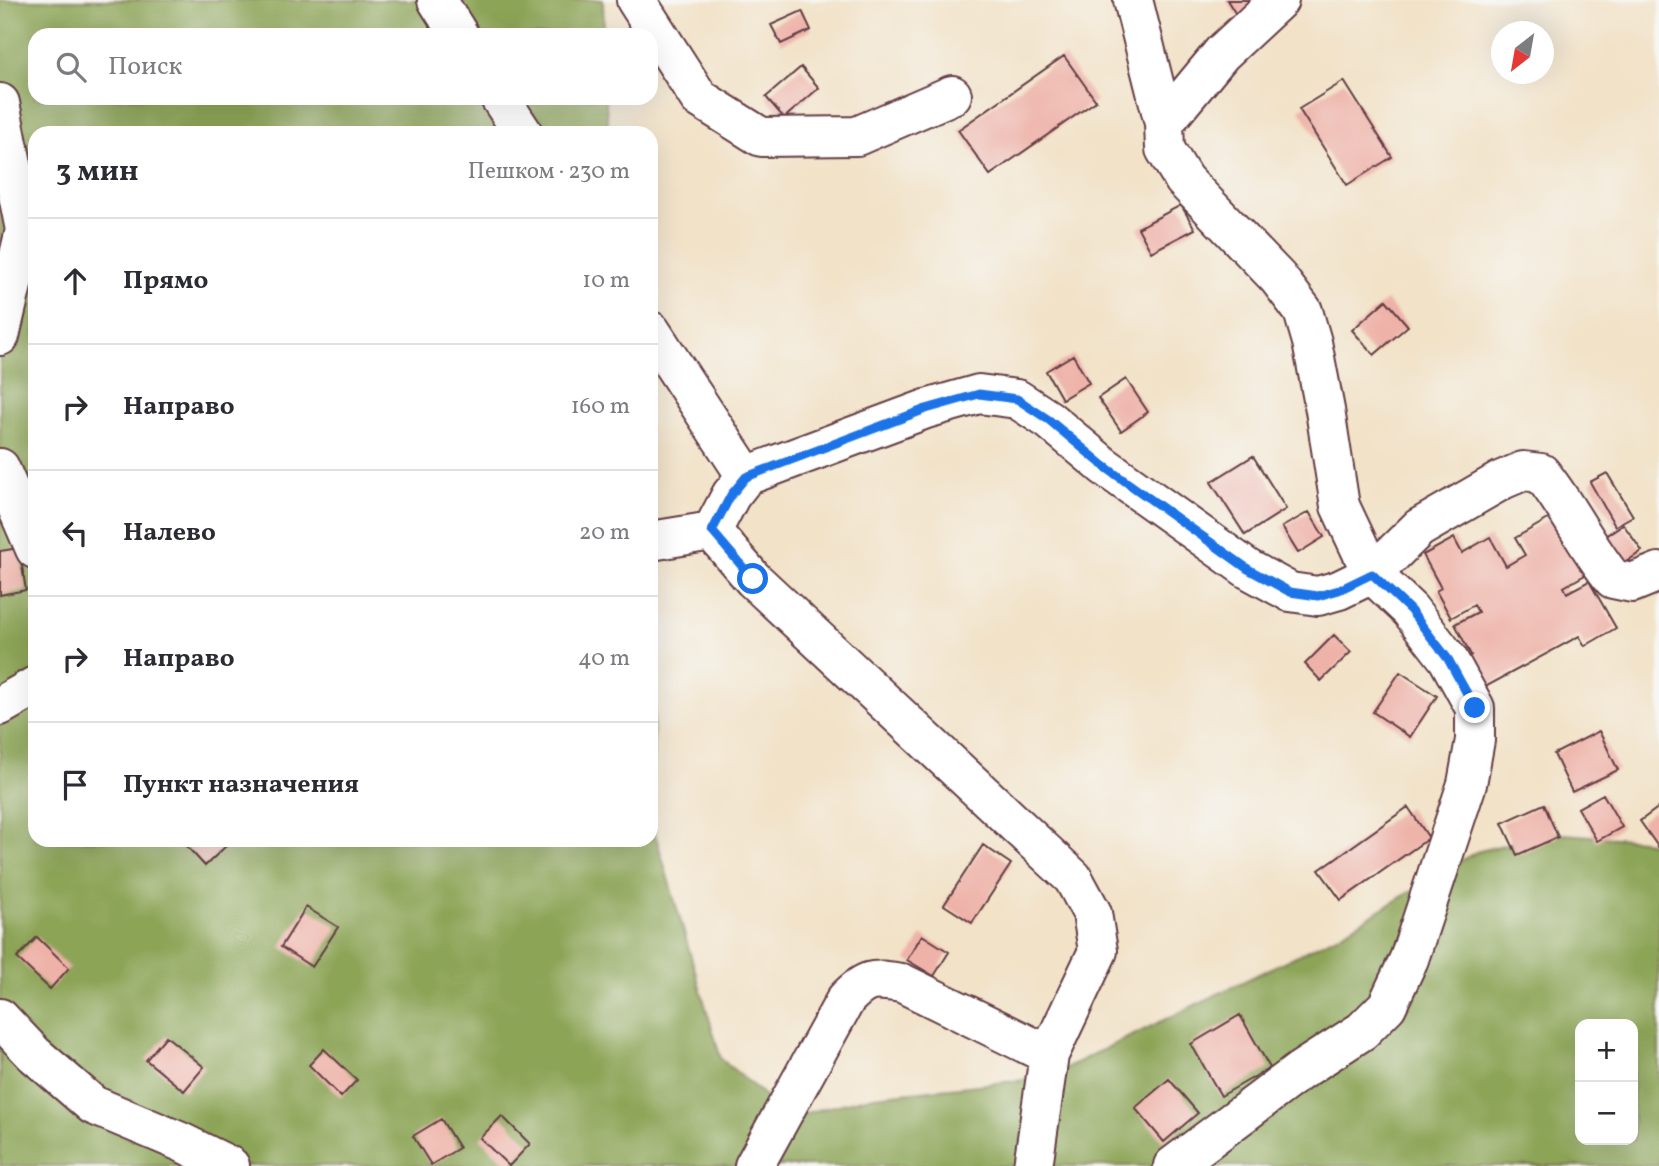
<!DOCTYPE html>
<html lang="ru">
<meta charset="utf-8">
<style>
:root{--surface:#fff;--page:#f2f2f3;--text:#2b2b33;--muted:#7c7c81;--line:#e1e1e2}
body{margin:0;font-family:Vollkorn,serif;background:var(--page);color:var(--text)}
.controls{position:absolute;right:21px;bottom:21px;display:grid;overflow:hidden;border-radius:14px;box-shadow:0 7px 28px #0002}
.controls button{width:63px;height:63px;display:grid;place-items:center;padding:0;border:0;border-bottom:2px solid var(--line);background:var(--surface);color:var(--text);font:35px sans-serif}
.compass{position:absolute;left:1491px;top:21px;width:63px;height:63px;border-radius:50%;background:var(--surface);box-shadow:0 7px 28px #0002;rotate:211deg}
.stop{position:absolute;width:21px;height:21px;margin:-16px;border:5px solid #1a73e8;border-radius:50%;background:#fff}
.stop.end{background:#1a73e8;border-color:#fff;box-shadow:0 2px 7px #0008}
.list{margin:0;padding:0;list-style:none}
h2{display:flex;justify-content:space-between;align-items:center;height:91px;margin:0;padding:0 28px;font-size:30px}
h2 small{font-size:23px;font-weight:400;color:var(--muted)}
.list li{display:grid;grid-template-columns:46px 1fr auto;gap:21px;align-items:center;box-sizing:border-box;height:126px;padding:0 28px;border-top:2px solid var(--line)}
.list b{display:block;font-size:26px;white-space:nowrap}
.list em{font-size:23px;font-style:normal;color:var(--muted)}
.icon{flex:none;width:38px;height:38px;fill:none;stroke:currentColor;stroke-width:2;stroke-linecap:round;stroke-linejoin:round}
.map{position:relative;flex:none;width:1659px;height:1166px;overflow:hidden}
.search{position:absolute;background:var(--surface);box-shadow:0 7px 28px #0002;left:28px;top:28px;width:630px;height:77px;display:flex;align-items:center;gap:18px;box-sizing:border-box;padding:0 24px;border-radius:21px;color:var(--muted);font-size:26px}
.panel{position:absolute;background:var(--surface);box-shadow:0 7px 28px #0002;left:28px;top:126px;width:630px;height:721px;border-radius:21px}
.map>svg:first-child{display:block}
.forest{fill:#8ca456;stroke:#6b6240;stroke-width:2;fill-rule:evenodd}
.building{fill:#eeb2a8}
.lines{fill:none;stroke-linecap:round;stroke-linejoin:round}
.minor-casing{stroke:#633c43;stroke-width:42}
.minor{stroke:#fff;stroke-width:38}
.route{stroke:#1a73e8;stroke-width:9}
</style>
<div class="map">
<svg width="1659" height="1166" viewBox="0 0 1659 1166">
<rect width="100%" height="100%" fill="#f6f6f2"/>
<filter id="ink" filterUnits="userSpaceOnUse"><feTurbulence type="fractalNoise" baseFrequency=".0143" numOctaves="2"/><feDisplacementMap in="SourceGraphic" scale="14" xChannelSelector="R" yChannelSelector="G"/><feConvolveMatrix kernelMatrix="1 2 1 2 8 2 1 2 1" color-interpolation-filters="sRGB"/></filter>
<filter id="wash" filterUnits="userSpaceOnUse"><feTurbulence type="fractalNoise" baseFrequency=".00686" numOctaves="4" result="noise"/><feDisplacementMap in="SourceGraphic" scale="28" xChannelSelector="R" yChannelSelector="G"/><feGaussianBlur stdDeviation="1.57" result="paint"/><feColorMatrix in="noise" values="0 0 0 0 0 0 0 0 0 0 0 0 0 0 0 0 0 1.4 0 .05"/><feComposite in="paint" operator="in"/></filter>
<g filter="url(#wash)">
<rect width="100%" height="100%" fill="#f2e2c8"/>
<path class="forest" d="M0 0H603L604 35H35V98H605L609 133H35V840H651V820L721 1059 790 1117 874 1096 1045 1078 1337 936 1476 852 1551 833 1642 840 1659 847V1166H0ZM1580 1024H1633V1140H1580Z
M651 510 659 583 651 801Z"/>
<g id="blocks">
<path class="building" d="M1227 0H1263L1237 16Z
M802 11 811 30 781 44 771 25Z
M1064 56 1096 101 990 175 958 130Z
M801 67 819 88 784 118 766 97Z
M1344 81 1392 157 1347 185 1299 109Z
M1181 205 1195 229 1151 252 1138 228Z
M1386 300 1408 326 1374 355 1352 330Z
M1073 355 1089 383 1062 399 1046 371Z
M1126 379 1148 412 1121 431 1098 398Z
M1253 456 1286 509 1245 535 1211 482Z
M1607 473 1633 516 1615 526 1590 482Z
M1309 512 1324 537 1298 553 1282 527Z
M1552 517 1585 575 1564 587 1567 593 1589 581 1616 628 1585 646 1579 636 1478 691 1462 660 1471 655 1455 624 1478 612 1474 605 1451 618 1436 591 1441 588 1423 555 1454 538 1462 553 1490 537 1506 566 1525 555 1515 538Z
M1623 524 1642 551 1620 566 1601 539Z
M19 548 26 590 0 595V551Z
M1334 635 1351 652 1321 681 1305 664Z
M1400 672 1437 696 1410 737 1373 712Z
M1599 731 1618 770 1572 792 1554 754Z
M1603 794 1622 827 1597 841 1578 808Z
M1544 804 1558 837 1517 855 1502 823Z
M1408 807 1429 838 1341 900 1319 870Z
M1659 807V848L1640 821Z
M181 840H221L226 846 205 866Z
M983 845 1011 864 972 923 944 905Z
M306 907 338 927 312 967 281 947Z
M922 935 949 952 934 976 907 960Z
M37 937 69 968 50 989 17 958Z
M1240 1015 1270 1068 1221 1096 1191 1044Z
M166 1036 204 1067 184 1091 146 1060Z
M324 1049 357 1080 341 1097 309 1065Z
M1169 1079 1198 1113 1164 1142 1135 1108Z
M502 1116 530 1144 509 1166 480 1138Z
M441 1119 459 1148 431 1165 413 1136Z"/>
</g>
</g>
<g filter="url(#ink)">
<use href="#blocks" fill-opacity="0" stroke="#633c43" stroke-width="2"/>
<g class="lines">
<g class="minor-casing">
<path id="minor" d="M437 0 459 35
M636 0 699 98 761 137 857 136 952 95
M1133 0 1164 123
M1279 0 1222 53 1164 123 1165 149 1184 180 1278 278 1303 311 1312 342 1325 410 1340 506 1372 574 1419 528 1502 480 1523 471 1541 473C1568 506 1586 546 1613 579L1632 583 1659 572
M500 98 523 133
M0 103 25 230 0 336
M651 331 746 476
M0 468 35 549
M712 531 731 495 746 476 926 409 979 394 1017 399 1049 420 1104 466 1248 569 1290 592 1318 596 1339 590 1372 574 1410 610 1448 659 1475 708V740L1467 784 1409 959 1387 1006 1362 1031 1300 1071 1173 1166
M712 531 753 579 1073 878 1092 913 1098 951 1049 1055 1033 1166
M651 541 712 531
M0 706 35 686
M0 1018 34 1054 93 1105 181 1142 230 1166
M754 1166 846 999C867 977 873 979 902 983L1049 1055"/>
</g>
<use href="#minor" class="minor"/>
</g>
</g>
<g class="lines" filter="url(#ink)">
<path class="route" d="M753 579 712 531 731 495 746 477 926 409 979 394 1017 399 1049 420 1104 466 1248 569 1290 592 1318 596 1339 590 1372 574 1410 610 1448 659 1475 708"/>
</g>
</svg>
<div class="controls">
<button>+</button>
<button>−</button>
</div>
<svg class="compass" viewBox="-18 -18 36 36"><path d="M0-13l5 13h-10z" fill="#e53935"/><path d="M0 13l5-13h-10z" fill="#7c7c81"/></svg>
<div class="stop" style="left:753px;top:579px"></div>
<div class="stop end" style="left:1475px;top:708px"></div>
<div class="search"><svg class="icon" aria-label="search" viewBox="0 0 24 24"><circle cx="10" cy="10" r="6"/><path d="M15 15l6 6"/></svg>Поиск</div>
<section class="panel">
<h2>3 мин<small>Пешком · 230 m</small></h2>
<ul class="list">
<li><svg class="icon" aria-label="ahead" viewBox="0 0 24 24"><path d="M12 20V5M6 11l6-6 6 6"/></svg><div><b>Прямо</b></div><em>10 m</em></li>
<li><svg class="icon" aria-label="right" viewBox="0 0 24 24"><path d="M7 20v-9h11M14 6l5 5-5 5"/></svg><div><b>Направо</b></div><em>160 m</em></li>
<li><svg class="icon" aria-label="left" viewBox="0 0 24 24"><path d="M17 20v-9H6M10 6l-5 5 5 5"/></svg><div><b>Налево</b></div><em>20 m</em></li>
<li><svg class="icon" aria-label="right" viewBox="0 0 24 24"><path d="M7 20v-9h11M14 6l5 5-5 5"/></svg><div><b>Направо</b></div><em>40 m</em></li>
<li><svg class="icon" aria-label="arrive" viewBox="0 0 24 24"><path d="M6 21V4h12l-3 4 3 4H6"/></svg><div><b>Пункт назначения</b></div></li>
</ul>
</section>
</div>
